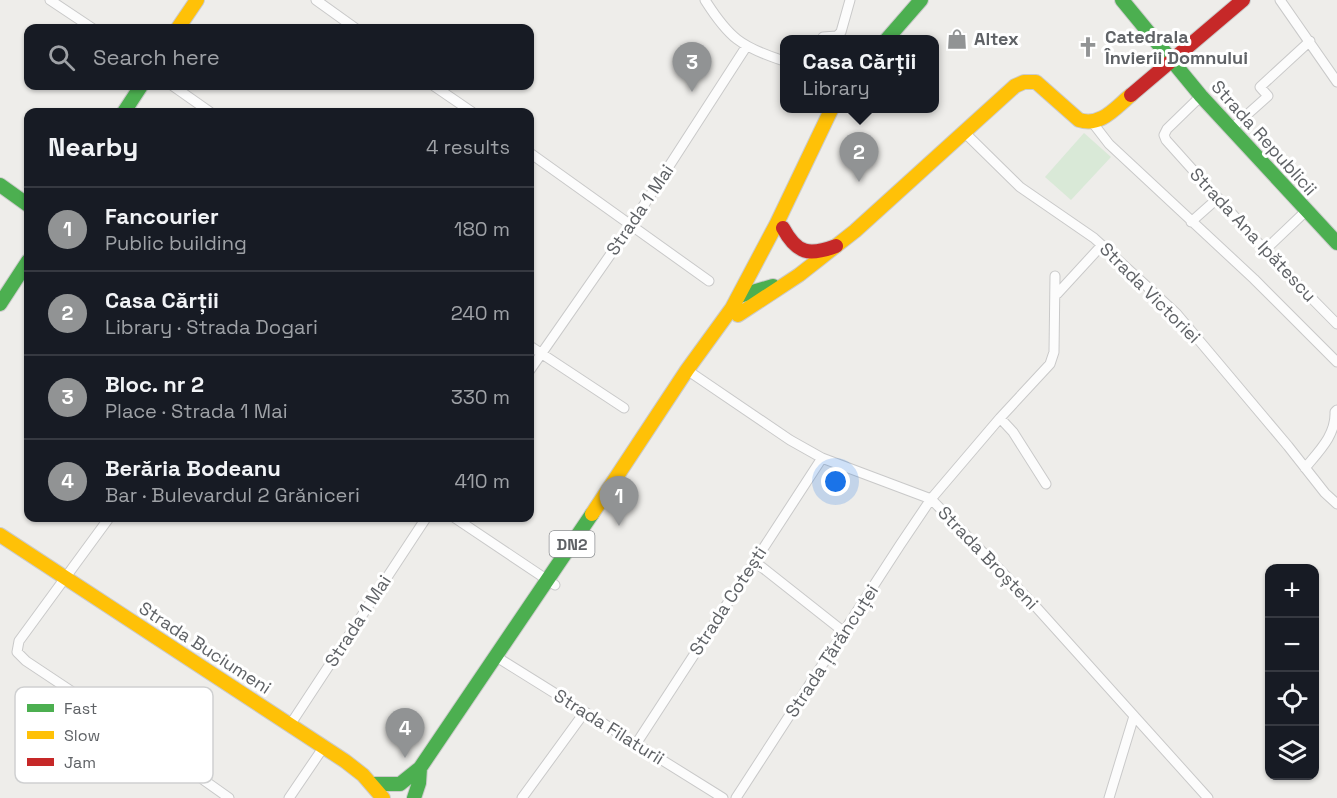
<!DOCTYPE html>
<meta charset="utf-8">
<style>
:root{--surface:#171b24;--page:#242831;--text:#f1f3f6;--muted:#9ea1a6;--line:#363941;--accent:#919394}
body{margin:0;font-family:"Space Grotesk",sans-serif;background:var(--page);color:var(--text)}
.controls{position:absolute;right:18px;bottom:18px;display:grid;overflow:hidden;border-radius:12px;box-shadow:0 2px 4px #0004}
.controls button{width:54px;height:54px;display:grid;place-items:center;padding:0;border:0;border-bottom:2px solid var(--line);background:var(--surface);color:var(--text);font:30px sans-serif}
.you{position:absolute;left:836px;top:482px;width:21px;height:21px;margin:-15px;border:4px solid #fff;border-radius:50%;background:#1a73e8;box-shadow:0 0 0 9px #1a73e833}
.badge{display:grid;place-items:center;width:39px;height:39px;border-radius:50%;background:var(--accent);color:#fff;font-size:20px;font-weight:700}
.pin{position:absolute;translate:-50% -50px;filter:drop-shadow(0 2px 3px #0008)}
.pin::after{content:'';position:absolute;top:32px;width:21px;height:18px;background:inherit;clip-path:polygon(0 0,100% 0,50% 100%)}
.popup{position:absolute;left:780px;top:35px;width:159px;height:78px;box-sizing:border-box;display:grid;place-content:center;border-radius:12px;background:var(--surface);filter:drop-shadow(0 2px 4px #0005);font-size:20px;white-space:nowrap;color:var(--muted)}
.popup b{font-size:22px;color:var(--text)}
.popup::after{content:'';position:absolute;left:50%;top:100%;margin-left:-12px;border:12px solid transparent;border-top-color:var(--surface)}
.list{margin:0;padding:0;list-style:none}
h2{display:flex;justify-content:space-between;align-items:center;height:78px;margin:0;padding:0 24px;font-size:26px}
h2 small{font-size:20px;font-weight:400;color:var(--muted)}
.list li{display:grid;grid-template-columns:39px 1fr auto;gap:18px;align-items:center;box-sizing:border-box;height:84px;padding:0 24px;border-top:2px solid var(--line)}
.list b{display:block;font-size:22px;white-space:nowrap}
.list p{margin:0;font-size:20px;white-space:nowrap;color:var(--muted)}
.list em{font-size:20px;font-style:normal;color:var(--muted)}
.icon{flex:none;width:33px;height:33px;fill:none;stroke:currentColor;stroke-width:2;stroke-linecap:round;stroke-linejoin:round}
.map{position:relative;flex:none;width:1337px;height:798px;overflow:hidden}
.search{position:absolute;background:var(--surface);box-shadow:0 2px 4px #0004;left:24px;top:24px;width:510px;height:66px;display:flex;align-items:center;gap:15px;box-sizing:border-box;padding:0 21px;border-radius:12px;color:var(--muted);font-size:22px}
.panel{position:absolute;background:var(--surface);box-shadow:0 2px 4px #0004;left:24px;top:108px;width:510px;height:414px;border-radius:12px}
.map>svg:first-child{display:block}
.park{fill:#d9e9d7}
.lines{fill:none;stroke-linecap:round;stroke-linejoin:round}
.street-casing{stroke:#c9c9c9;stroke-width:11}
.fast-casing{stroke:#cbcbcb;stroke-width:16}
.slow-casing{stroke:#cbcbcb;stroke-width:16}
.jam-casing{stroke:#cbcbcb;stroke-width:16}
.street{stroke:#fcfcfc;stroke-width:9}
.fast{stroke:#4caf50;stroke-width:14}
.slow{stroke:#ffc107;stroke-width:14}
.jam{stroke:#c62828;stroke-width:14}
.labels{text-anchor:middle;stroke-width:6;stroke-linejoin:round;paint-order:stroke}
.shield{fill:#fff;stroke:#8f9194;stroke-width:1.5}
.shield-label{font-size:16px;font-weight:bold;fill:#5f6266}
.poi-label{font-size:18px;font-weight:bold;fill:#5f6266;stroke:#fff;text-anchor:start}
.street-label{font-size:18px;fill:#5f6266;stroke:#fff}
.key{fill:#fff;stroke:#cfd0d1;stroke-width:1.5}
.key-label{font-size:16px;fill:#5f6266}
</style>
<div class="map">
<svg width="1337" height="798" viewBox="0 0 1337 798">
<rect width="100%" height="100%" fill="#eeedea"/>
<path class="park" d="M1084 133 1111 157 1071 200 1045 177Z"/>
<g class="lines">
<g class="street-casing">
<path id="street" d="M50 0 92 28
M316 0 355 28
M705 0C729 38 741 47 784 61
M1280 0 1337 82
M823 37 837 36 841 32 850 0
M173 86 210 112
M434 86 472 112
M1201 96 1167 129 1164 135 1166 140 1270 256 1337 324
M1092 122 1109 144 1254 279 1337 362
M1231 129 1268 96 1260 87 1310 41
M964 132 1020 187 1094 238 1176 313 1288 446 1325 493 1337 504
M530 153 709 281
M1191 222 1218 198
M1265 250 1306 211
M1057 294 1102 245
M530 346 624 408
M530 370 631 225 746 47
M687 370 790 440 822 458 931 499 1037 608 1208 798
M1000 418 1013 432 1046 484
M1305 468C1319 451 1336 435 1335 412L1337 410
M109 518 19 641 17 652 26 661 184 766 229 798
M455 518 555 585
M754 561 844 632
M495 656 723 798
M290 725 426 518
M636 744 822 458
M289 798 323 748
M522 798 584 713
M736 798 900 545 931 499 1000 418 1050 364 1054 352 1055 276
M1109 798 1134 716"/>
</g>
<g class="fast-casing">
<path id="fast" d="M1122 0 1201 96 1337 243
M887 39 921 0
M124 112 141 86
M0 185 28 205
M739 296 773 286
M0 304 28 261
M372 784H400L420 768
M414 798 419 783 420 768 592 514"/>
</g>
<g class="slow-casing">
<path id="slow" d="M178 28 197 0
M738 315 799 275 855 231 1015 86 1024 82H1036L1079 120C1101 127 1115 108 1131 95
M592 514 687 370 732 308 777 223 832 108
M0 535 345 761 363 775 383 798"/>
</g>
<g class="jam-casing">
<path id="jam" d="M1131 95 1243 0
M783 228C797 254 809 256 836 246"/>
</g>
<use href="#street" class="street"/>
<use href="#fast" class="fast"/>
<use href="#slow" class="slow"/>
<use href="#jam" class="jam"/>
</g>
<defs>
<g id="shop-bare" transform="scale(1.62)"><path d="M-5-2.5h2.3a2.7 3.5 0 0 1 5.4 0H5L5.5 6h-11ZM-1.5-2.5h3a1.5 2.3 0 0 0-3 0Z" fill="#919394" stroke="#fff" stroke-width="2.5" paint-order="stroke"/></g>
<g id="church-bare" transform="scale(1.62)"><path d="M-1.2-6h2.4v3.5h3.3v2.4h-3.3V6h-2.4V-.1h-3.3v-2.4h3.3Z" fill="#919394" stroke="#fff" stroke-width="2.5" paint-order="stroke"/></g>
</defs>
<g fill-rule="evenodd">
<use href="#shop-bare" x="957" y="39"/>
<use href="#church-bare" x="1088" y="47"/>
</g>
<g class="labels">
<rect class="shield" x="549.5" y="531" width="45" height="26" rx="4.5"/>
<g class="shield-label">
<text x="572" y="550">DN2</text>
</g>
<g class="poi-label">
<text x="1105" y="43">Catedrala<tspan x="1105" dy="21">Învierii Domnului</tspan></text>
<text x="974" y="45">Altex</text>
</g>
<g class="street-label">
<text transform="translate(1264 138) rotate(48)" y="6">Strada Republicii</text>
<text transform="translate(640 210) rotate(-56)" y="6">Strada 1 Mai</text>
<text transform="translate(1253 235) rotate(47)" y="6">Strada Ana Ipătescu</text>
<text transform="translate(1150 293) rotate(45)" y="6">Strada Victoriei</text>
<text transform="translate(988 558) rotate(46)" y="6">Strada Broșteni</text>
<text transform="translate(728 601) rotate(-57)" y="6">Strada Cotești</text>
<text transform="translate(358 621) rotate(-57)" y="6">Strada 1 Mai</text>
<text transform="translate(205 648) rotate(33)" y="6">Strada Buciumeni</text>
<text transform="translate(832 651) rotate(-57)" y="6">Strada Țărăncuței</text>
<text transform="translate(609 727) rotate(32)" y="6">Strada Filaturii</text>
</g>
</g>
<rect x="15" y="687" width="198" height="96" rx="9" class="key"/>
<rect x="27" y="704" width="27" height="8" fill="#4caf50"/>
<rect x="27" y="731" width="27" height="8" fill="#ffc107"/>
<rect x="27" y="758" width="27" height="8" fill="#c62828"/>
<g class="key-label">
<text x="64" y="714">Fast</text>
<text x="64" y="741">Slow</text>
<text x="64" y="768">Jam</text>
</g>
</svg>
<div class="controls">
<button>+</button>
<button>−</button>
<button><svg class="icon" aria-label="locate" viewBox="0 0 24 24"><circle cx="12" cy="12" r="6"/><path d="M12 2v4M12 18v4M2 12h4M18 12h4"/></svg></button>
<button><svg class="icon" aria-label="layers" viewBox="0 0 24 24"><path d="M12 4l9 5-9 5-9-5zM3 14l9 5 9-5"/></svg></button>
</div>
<div class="you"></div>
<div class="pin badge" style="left:619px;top:526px">1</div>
<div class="pin badge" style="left:859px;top:182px">2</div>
<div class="popup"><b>Casa Cărții</b>Library</div>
<div class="pin badge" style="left:692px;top:92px">3</div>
<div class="pin badge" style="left:405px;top:758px">4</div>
<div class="search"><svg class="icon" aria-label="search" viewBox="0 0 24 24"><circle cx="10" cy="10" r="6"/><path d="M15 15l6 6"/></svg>Search here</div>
<section class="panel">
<h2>Nearby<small>4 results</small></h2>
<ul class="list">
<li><span class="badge">1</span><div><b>Fancourier</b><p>Public building</p></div><em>180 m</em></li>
<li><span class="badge">2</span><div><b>Casa Cărții</b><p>Library · Strada Dogari</p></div><em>240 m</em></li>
<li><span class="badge">3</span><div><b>Bloc. nr 2</b><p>Place · Strada 1 Mai</p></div><em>330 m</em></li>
<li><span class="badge">4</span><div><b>Berăria Bodeanu</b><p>Bar · Bulevardul 2 Grăniceri</p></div><em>410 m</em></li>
</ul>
</section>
</div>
